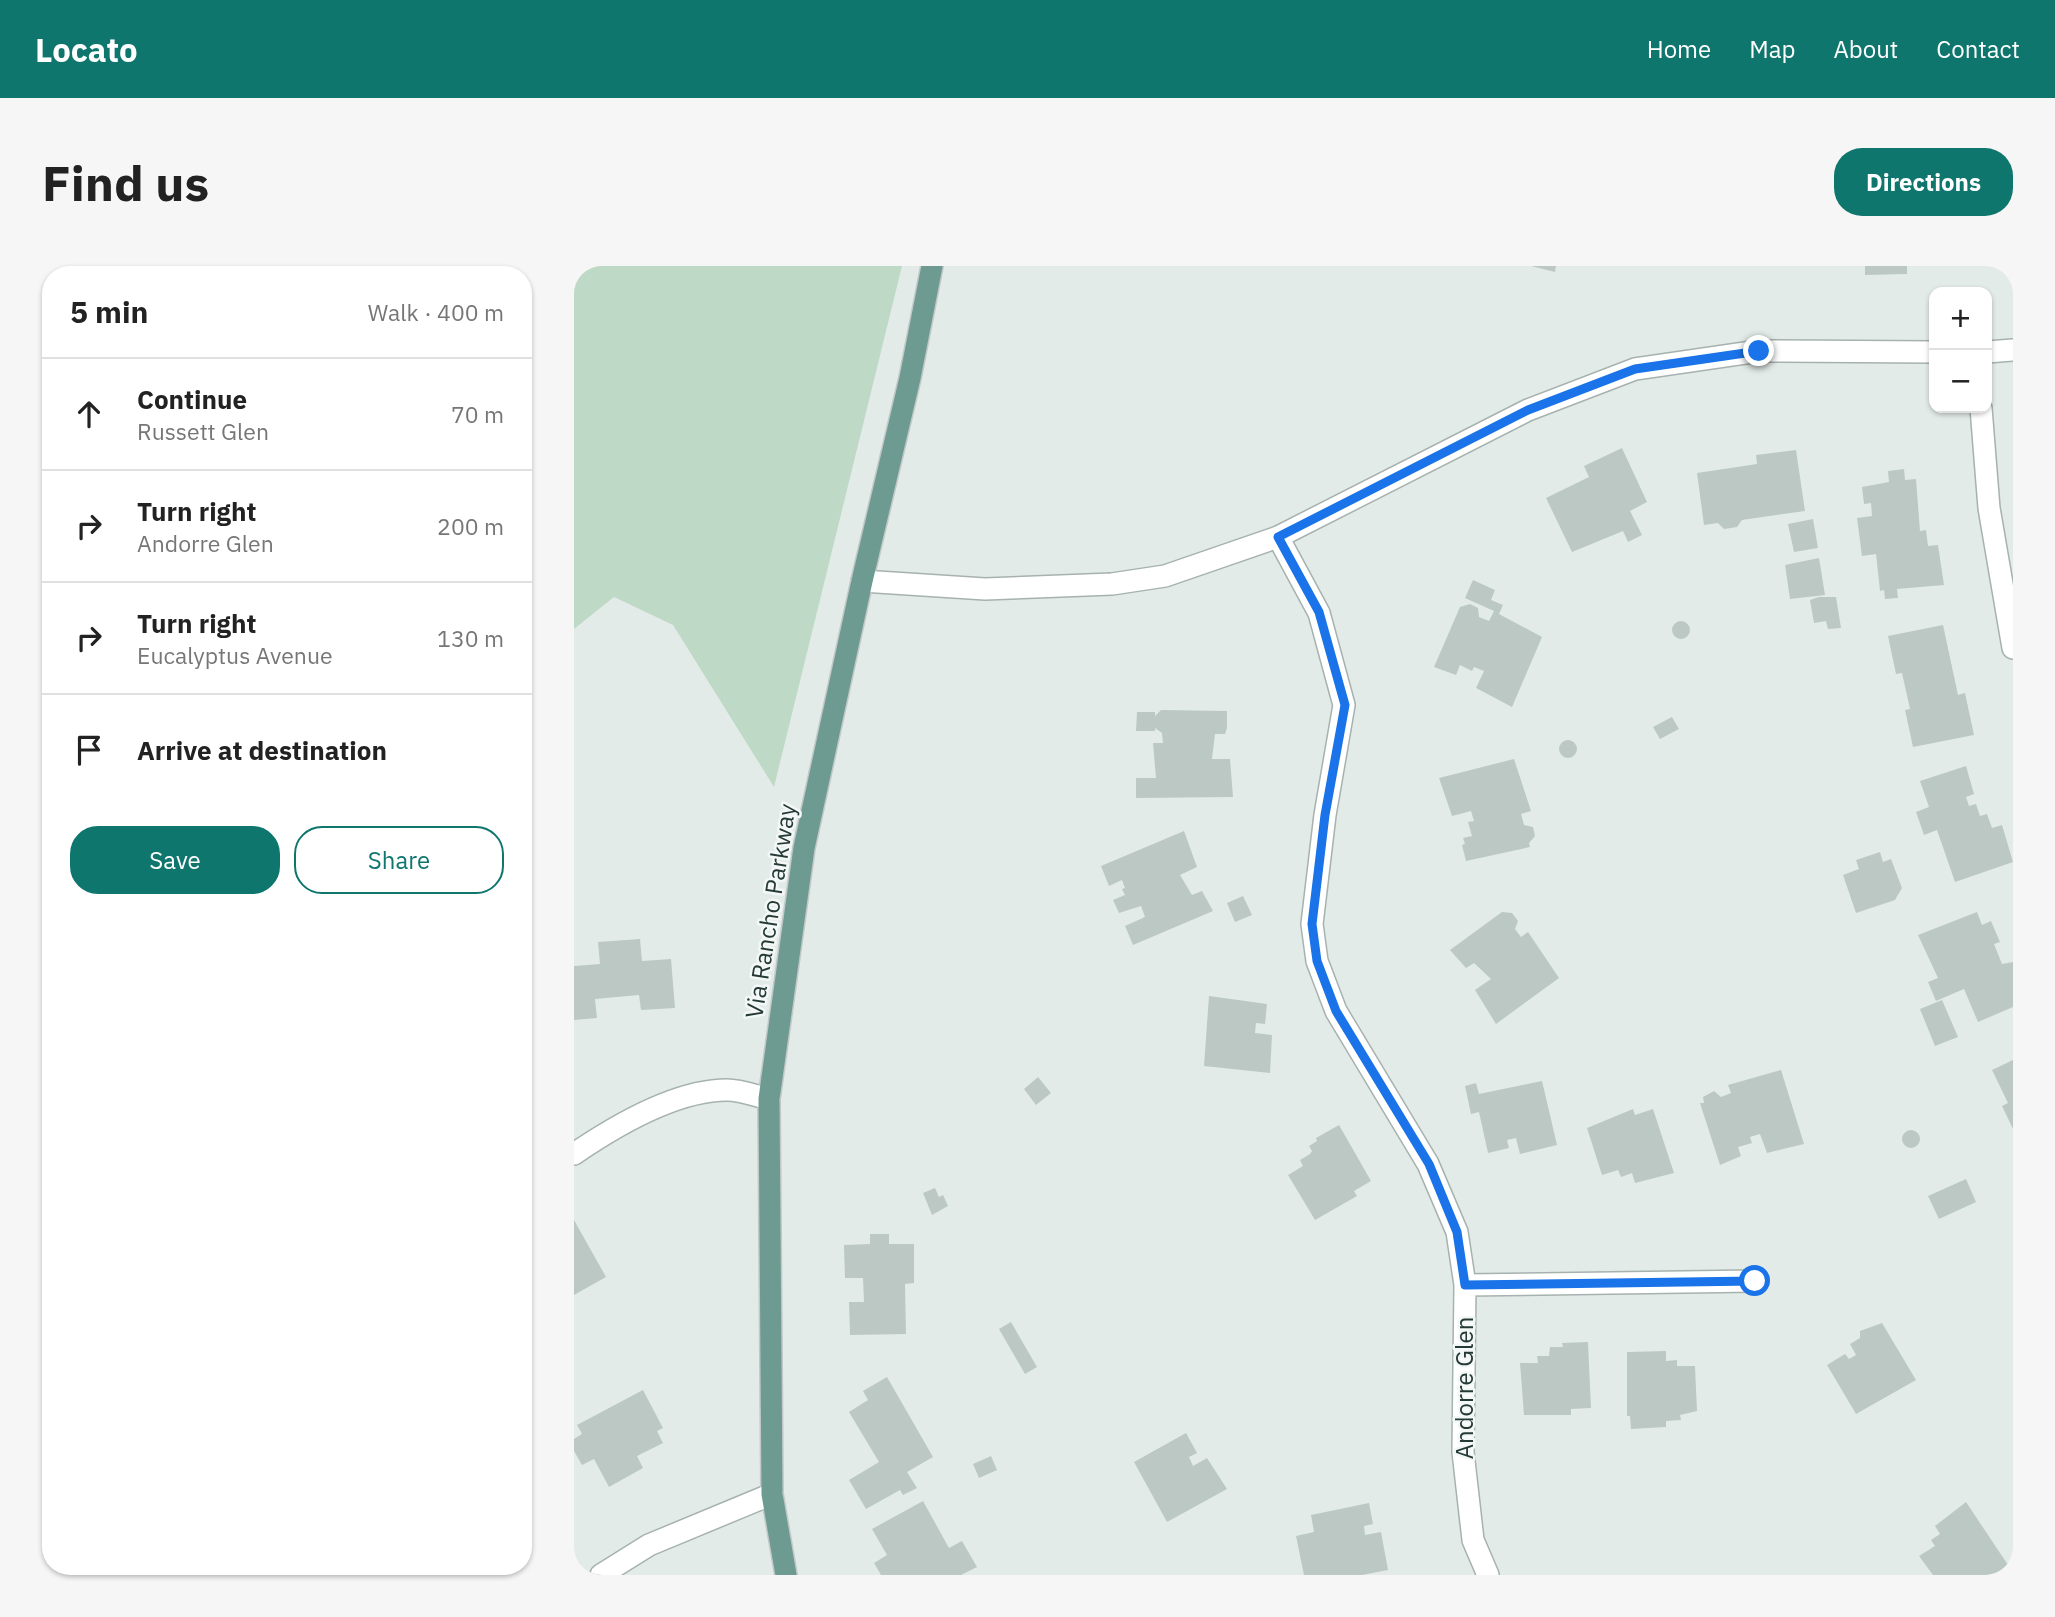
<!DOCTYPE html>
<meta charset="utf-8">
<style>
:root{--surface:#fff;--page:#f6f6f6;--text:#222;--muted:#767676;--line:#e0e0e0;--accent:#0f766e}
body{margin:0;font-family:"IBM Plex Sans",sans-serif;background:var(--page);color:var(--text)}
.controls{position:absolute;right:21px;top:21px;display:grid;overflow:hidden;border-radius:14px;box-shadow:0 2px 5px #0004}
.controls button{width:63px;height:63px;display:grid;place-items:center;padding:0;border:0;border-bottom:2px solid var(--line);background:var(--surface);color:var(--text);font:35px sans-serif}
.stop{position:absolute;width:21px;height:21px;margin:-16px;border:5px solid #1a73e8;border-radius:50%;background:#fff}
.stop.end{background:#1a73e8;border-color:#fff;box-shadow:0 2px 7px #0008}
.list{margin:0;padding:0;list-style:none}
h2{display:flex;justify-content:space-between;align-items:center;height:91px;margin:0;padding:0 28px;font-size:30px}
h2 small{font-size:23px;font-weight:400;color:var(--muted)}
.list li{display:grid;grid-template-columns:46px 1fr auto;gap:21px;align-items:center;box-sizing:border-box;height:112px;padding:0 28px;border-top:2px solid var(--line)}
.list b{display:block;font-size:26px;white-space:nowrap}
.list p{margin:0;font-size:23px;white-space:nowrap;color:var(--muted)}
.list em{font-size:23px;font-style:normal;color:var(--muted)}
.actions{display:flex;gap:14px;padding:21px 28px}
.actions a{flex:1;padding:16px 0;border:2px solid var(--accent);border-radius:28px;text-align:center;font-size:24px;color:var(--accent)}
.actions .main{background:var(--accent);color:#fff}
.icon{flex:none;width:38px;height:38px;fill:none;stroke:currentColor;stroke-width:2;stroke-linecap:round;stroke-linejoin:round}
.map{position:relative;flex:none;width:1439px;height:1309px;overflow:hidden;border-radius:28px}
header{display:flex;align-items:center;gap:42px;box-sizing:border-box;height:98px;padding:0 35px;background:var(--accent);color:#fff}
header strong{font-size:33px}
nav{display:flex;gap:38px;margin-inline-start:auto;font-size:24px}
.intro{display:flex;align-items:center;justify-content:space-between;box-sizing:border-box;height:168px;padding:0 42px}
h1{margin:0;font-size:49px}
.button{padding:18px 32px;border-radius:28px;background:var(--accent);color:#fff;font-size:24px;font-weight:700}
main{display:flex;gap:42px;padding:0 42px}
aside{flex:1;background:var(--surface);border-radius:28px;box-shadow:0 2px 5px #0004}
.map>svg:first-child{display:block}
.green{fill:#bfd9c7}
.building{fill:#bcc8c4}
.lines{fill:none;stroke-linecap:round;stroke-linejoin:round}
.minor-casing{stroke:#a6b2af;stroke-width:24}
.major-casing{stroke:#c2c8c7;stroke-width:24}
.minor{stroke:#fff;stroke-width:21}
.major{stroke:#6d9b92;stroke-width:21}
.route{stroke:#1a73e8;stroke-width:9}
.labels{text-anchor:middle;stroke-width:5;stroke-linejoin:round;paint-order:stroke}
.street-label{font-size:24px;fill:#253a36;stroke:#f3f8f6}
</style>
<header>
<strong>Locato</strong>
<nav><a>Home</a><a>Map</a><a>About</a><a>Contact</a></nav>
</header>
<div class="intro"><h1>Find us</h1><a class="button">Directions</a></div>
<main>
<aside>
<h2>5 min<small>Walk · 400 m</small></h2>
<ul class="list">
<li><svg class="icon" aria-label="ahead" viewBox="0 0 24 24"><path d="M12 20V5M6 11l6-6 6 6"/></svg><div><b>Continue</b><p>Russett Glen</p></div><em>70 m</em></li>
<li><svg class="icon" aria-label="right" viewBox="0 0 24 24"><path d="M7 20v-9h11M14 6l5 5-5 5"/></svg><div><b>Turn right</b><p>Andorre Glen</p></div><em>200 m</em></li>
<li><svg class="icon" aria-label="right" viewBox="0 0 24 24"><path d="M7 20v-9h11M14 6l5 5-5 5"/></svg><div><b>Turn right</b><p>Eucalyptus Avenue</p></div><em>130 m</em></li>
<li><svg class="icon" aria-label="arrive" viewBox="0 0 24 24"><path d="M6 21V4h12l-3 4 3 4H6"/></svg><div><b>Arrive at destination</b></div></li>
</ul>
<div class="actions"><a class="main">Save</a><a>Share</a></div>
</aside>
<div class="map">
<svg width="1439" height="1309" viewBox="0 0 1439 1309">
<rect width="100%" height="100%" fill="#e3ebe8"/>
<path class="green" d="M0 0H328L200 521 99 359 40 331 0 363Z"/>
<path class="building" d="M957 0H982L981 6Z
M1291 0H1333V8L1291 9Z
M1048 182 1073 236 1056 245 1068 269 1054 276 1049 265 998 286 972 232 1015 211 1010 200Z
M1222 184 1231 245 1168 254 1163 261 1150 263 1144 257 1130 259 1123 207 1183 198 1182 189Z
M1330 203 1331 214 1342 213 1346 265 1352 264 1354 280 1364 279 1370 319 1323 323 1324 332 1311 333 1310 324 1306 325 1302 288 1288 290 1283 252 1298 250 1297 237 1290 238 1288 221 1315 216 1314 205Z
M1239 253 1244 282 1220 286 1214 258Z
M1245 292 1251 329 1216 333 1211 299Z
M899 314 921 324 917 334 929 339 925 348 968 371 938 441 902 422 910 405 900 401 898 405 886 399 882 409 860 401 886 341 896 338 904 342 905 351 915 355 920 345 891 332Z
M1245 331H1262L1267 362 1254 363 1252 355 1240 357 1236 334Z
M1098 364a9 9 0 1 1 18 0a9 9 0 1 1-18 0Z
M1369 359 1384 429 1391 427 1400 469 1339 481 1331 444 1336 443 1328 407 1322 408 1314 370Z
M587 444 653 445V462L651 468H641L638 493H656L659 531 562 532V512H582L579 477H589L588 467 581 462V465H562L563 446H581V450Z
M1098 451 1105 463 1086 473 1079 461Z
M985 483a9 9 0 1 1 18 0a9 9 0 1 1-18 0Z
M940 493 957 545 947 548 950 559 959 561 961 570 955 577 956 581 892 595 888 579 891 578 889 572 898 570 894 556 900 555 897 545 878 550 865 512Z
M1392 500 1400 528 1392 531 1395 540 1402 538 1406 550 1413 548 1418 562 1428 559 1439 596 1381 616 1363 564 1350 569 1342 546 1355 541 1346 515Z
M610 565 623 601 606 609 618 629 628 625 639 645 559 679 551 660 571 651 567 640 545 647 539 634 551 629 548 623 551 622 548 614 535 620 527 600Z
M1306 586 1309 596 1317 593 1328 622 1321 634 1282 647 1269 609 1285 603 1282 594Z
M669 630 678 649 661 656 653 637Z
M928 646 938 647 944 655 941 663 947 671 954 666 985 712 922 758 901 724 917 713 900 697 892 702 876 684Z
M1403 646 1408 659 1417 655 1426 676 1420 678 1428 698 1439 696V741L1404 756 1390 723 1362 735 1354 716 1364 712 1344 669Z
M66 673 68 695 97 693 101 742 67 744 65 729 21 733 23 752 0 754V700L26 698 24 676Z
M635 730 693 738 691 758 682 757 681 767 698 769 696 807 630 800Z
M1368 734 1384 771 1361 780 1346 743Z
M1439 794V863L1428 840 1434 837 1418 804Z
M1207 804 1230 878 1193 887 1186 868 1176 871 1178 877 1164 881 1167 890 1146 899 1126 837H1130L1129 831 1140 825 1147 831 1157 827 1154 819Z
M464 811 477 827 462 839 450 823Z
M968 815 983 879 946 888 942 872 933 874 935 882 914 887 905 846 897 848 891 820 902 817 905 828Z
M1059 843 1061 849 1079 843 1100 907 1061 917 1058 907 1047 911 1044 904 1028 909 1013 862Z
M765 859 797 915 780 925 783 930 741 954 714 909 729 900 726 894 736 888 738 885 735 880 743 875 742 872Z
M1328 873a9 9 0 1 1 18 0a9 9 0 1 1-18 0Z
M1392 913 1402 936 1365 953 1354 930Z
M361 922 365 931 369 929 374 940 358 949 349 927Z
M0 954 32 1011 0 1029Z
M296 968H315V978H340V1017L331 1018 332 1068 276 1069 275 1036H290L289 1012H271L270 979 296 978Z
M437 1056 463 1101 451 1108 425 1063Z
M1308 1057 1342 1114 1282 1148 1253 1099 1271 1088 1275 1093 1282 1089 1276 1078 1286 1072V1065Z
M1014 1076 1017 1142 997 1143V1149H950L946 1097H964L963 1090H975L976 1081H989L988 1077Z
M1092 1085V1095L1103 1094V1100H1121L1123 1145 1106 1149 1107 1154 1092 1155V1161L1057 1163 1056 1150H1053V1086Z
M313 1111 359 1191 333 1206 343 1222 329 1229 326 1224 292 1243 275 1214 305 1196 275 1146 294 1134 289 1125Z
M69 1124 89 1162 83 1165 89 1177 63 1190 69 1202 35 1221 20 1193 8 1199 0 1185V1173L8 1168 3 1159Z
M612 1167 623 1187 615 1191 619 1200 633 1192 653 1223 593 1256 560 1196Z
M417 1190 423 1204 405 1212 399 1198Z
M349 1235 375 1282 388 1275 403 1301 387 1309H307L300 1297 313 1289 298 1263Z
M1392 1236 1436 1302 1426 1309H1359L1345 1290 1361 1280 1357 1274 1366 1268 1361 1260Z
M795 1237 799 1258 790 1260 791 1269 807 1266 814 1304 788 1309H730L722 1270 740 1266 737 1249Z"/>
<g class="lines">
<g class="minor-casing">
<path id="minor" d="M1413 86 1439 84
M1407 142 1415 242 1439 382
M704 271 745 347 770 439 751 549 738 658 743 695 762 745 854 898 883 966 891 1019 889 1186 899 1274 914 1309
M288 315 411 323 538 318 591 310 704 271 954 144 1061 103 1185 85 1360 86
M0 888C41 860 102 824 153 824 167 824 182 830 195 833
M891 1019 1181 1015
M27 1309 75 1279 198 1228"/>
</g>
<g class="major-casing">
<path id="major" d="M212 1309 198 1228 195 833 230 582 288 315 336 112 358 0"/>
</g>
<use href="#minor" class="minor"/>
<use href="#major" class="major"/>
</g>
<g class="lines">
<path class="route" d="M1181 1015 891 1019 883 966 855 898 762 745 743 695 738 658 751 549 771 439 745 346 704 271 954 144 1061 103 1185 85"/>
</g>
<g class="labels">
<g class="street-label">
<text transform="translate(197 645) rotate(-81)" y="8">Via Rancho Parkway</text>
<text transform="translate(891 1122) rotate(-90)" y="8">Andorre Glen</text>
</g>
</g>
</svg>
<div class="controls">
<button>+</button>
<button>−</button>
</div>
<div class="stop" style="left:1181px;top:1015px"></div>
<div class="stop end" style="left:1185px;top:85px"></div>
</div>
</main>
